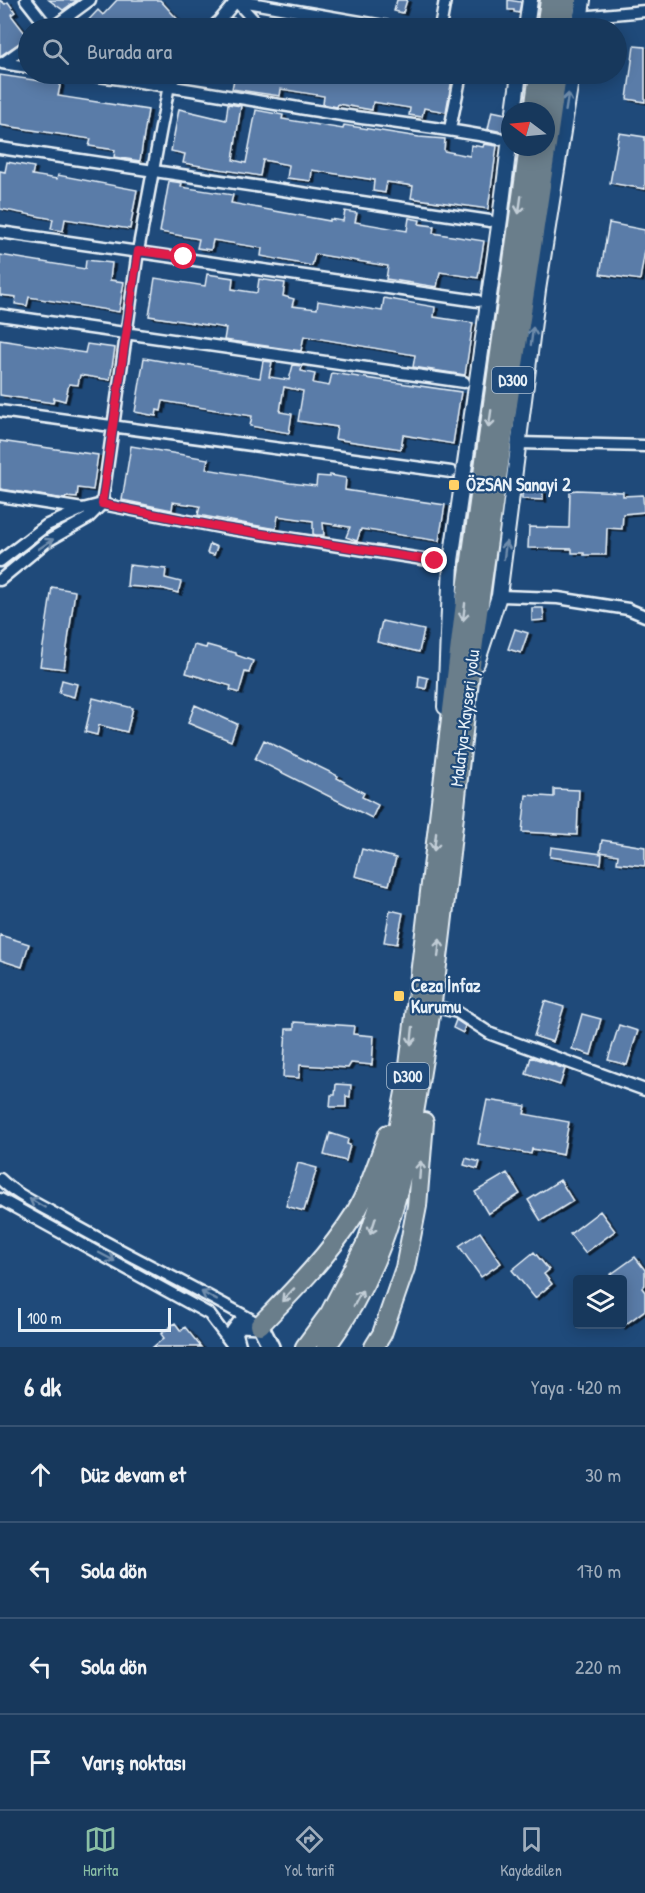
<!DOCTYPE html>
<html lang="tr">
<meta charset="utf-8">
<style>
:root{--surface:#17385c;--page:#203f62;--text:#f1f3f6;--muted:#9eacbb;--line:#365272;--accent:#8abfa5}
body{margin:0;font-family:"Patrick Hand",sans-serif;background:var(--page);color:var(--text)}
.controls{position:absolute;right:18px;bottom:18px;display:grid;overflow:hidden;border-radius:6px;box-shadow:0 3px 15px #0003}
.controls button{width:54px;height:54px;display:grid;place-items:center;padding:0;border:0;border-bottom:2px solid var(--line);background:var(--surface);color:var(--text);font:30px sans-serif}
.compass{position:absolute;left:501px;top:102px;width:54px;height:54px;border-radius:50%;background:var(--surface);box-shadow:0 3px 15px #0003;rotate:286deg}
.scale{position:absolute;left:18px;bottom:15px;width:153px;box-sizing:border-box;padding-left:6px;border:3px solid #e8f1f8;border-top:0;font-size:16px;line-height:21px;white-space:nowrap;color:#e8f1f8;-webkit-text-stroke:4px #1f4a7a;paint-order:stroke}
.stop{position:absolute;width:18px;height:18px;margin:-14px;border:4px solid #e11d48;border-radius:50%;background:#fff}
.stop.end{background:#e11d48;border-color:#fff;box-shadow:0 2px 6px #0008}
.list{margin:0;padding:0;list-style:none}
h2{display:flex;justify-content:space-between;align-items:center;height:78px;margin:0;padding:0 24px;font-size:26px}
h2 small{font-size:20px;font-weight:400;color:var(--muted)}
.list li{display:grid;grid-template-columns:39px 1fr auto;gap:18px;align-items:center;box-sizing:border-box;height:96px;padding:0 24px;border-top:2px solid var(--line)}
.list b{display:block;font-size:22px;white-space:nowrap}
.list em{font-size:20px;font-style:normal;color:var(--muted)}
.icon{flex:none;width:33px;height:33px;fill:none;stroke:currentColor;stroke-width:2;stroke-linecap:round;stroke-linejoin:round}
.map{position:relative;flex:none;width:645px;height:1347px;overflow:hidden}
.search{position:absolute;background:var(--surface);box-shadow:0 3px 15px #0003;left:18px;right:18px;top:18px;height:66px;display:flex;align-items:center;gap:15px;box-sizing:border-box;padding:0 21px;border-radius:33px;color:var(--muted);font-size:22px}
.sheet{height:462px;background:var(--surface)}
nav{display:flex;justify-content:space-around;align-items:center;box-sizing:border-box;height:84px;border-top:2px solid var(--line);background:var(--surface);font-size:16px;color:var(--muted)}
nav a{display:grid;justify-items:center;gap:3px}
nav .on{color:var(--accent)}
.map>svg:first-child{display:block}
.building{fill:#5a7ba8;stroke:#e8f1f8;stroke-width:1.5;filter:url(#shadow)}
.lines{fill:none;stroke-linecap:round;stroke-linejoin:round}
.minor-casing{stroke:#e8f1f8;stroke-width:15}
.tertiary-casing{stroke:#e8f1f8;stroke-width:18}
.secondary-casing{stroke:#e8f1f8;stroke-width:20}
.trunk-casing{stroke:#e8f1f8;stroke-width:22}
.minor{stroke:#1f4a7a;stroke-width:10}
.tertiary{stroke:#1f4a7a;stroke-width:14}
.secondary{stroke:#1f4a7a;stroke-width:15}
.trunk{stroke:#6b7e8b;stroke-width:18}
.oneway{stroke:#6f8dac}
.oneway2{stroke:#c2ced7}
.route{stroke:#e11d48;stroke-width:8}
.poi-dot{fill:#ffd166;stroke:#1f4a7a;stroke-width:2}
.labels{text-anchor:middle;stroke-width:4.5;stroke-linejoin:round;paint-order:stroke}
.shield{fill:#1f4a7a;stroke:#acbfd2;stroke-width:1.5}
.shield-label{font-size:16px;font-weight:bold;fill:#e8f1f8}
.poi-label{font-size:18px;font-weight:bold;fill:#e8f1f8;stroke:#1f4a7a;text-anchor:start}
.street-label{font-size:18px;fill:#e8f1f8;stroke:#1f4a7a}
</style>
<div class="map">
<svg width="645" height="1347" viewBox="0 0 645 1347">
<defs>
<filter id="shadow"><feDropShadow dx="3.5" dy="2" stdDeviation="0" flood-color="#0009"/></filter>
</defs>
<rect width="100%" height="100%" fill="#1f4a7a"/>
<filter id="ink" filterUnits="userSpaceOnUse"><feTurbulence type="fractalNoise" baseFrequency=".0167" numOctaves="2"/><feDisplacementMap in="SourceGraphic" scale="12" xChannelSelector="R" yChannelSelector="G"/><feConvolveMatrix kernelMatrix="1 2 1 2 8 2 1 2 1" color-interpolation-filters="sRGB"/></filter>
<g filter="url(#ink)">
<path class="building" d="M0 0 5 4 8 2 15 12 11 15 28 37 0 56Z
M49 0H77L63 10Z
M117 0H160L180 22 172 28H81L98 10 103 15Z
M397 0H407L403 13 394 11Z
M508 0 521 2 519 13 514 12V10H508Z
M634 46 645 47V102L627 99Z
M49 74 62 76 58 96 148 110 140 161 114 157 115 150 89 146 91 139 0 125V75L47 82Z
M235 74H453L446 112 424 108 422 117 409 115 410 108 373 102 372 110 338 104 337 107 323 104 324 96 281 89 280 96 232 89Z
M228 104 241 106 233 160 246 163 256 110 283 115 282 119 343 129 344 125 419 137 445 139 444 151 470 156 471 145 483 147 484 144 497 146 488 209 411 198 413 186 387 182 385 193 373 191 374 180 312 170 311 181 287 178 289 165 263 160 260 176 183 163 185 154 171 151 179 109 226 120Z
M492 111 506 114 507 117 503 132 488 129Z
M619 133 645 137V189L610 183Z
M7 162 34 167 32 175 57 179 58 175 137 190 130 229 65 219 63 231 51 229 53 219 0 209V171L5 172Z
M169 181 182 183 181 187 233 195 231 203 330 221V219L343 221 345 211 357 213 355 222 407 231 409 218 420 220 419 224 434 226 433 233 484 241 478 278 440 272 437 287 386 279 388 266 315 254 312 266 261 256 262 248 213 240 211 250 197 248 199 239 160 232Z
M609 223 645 230V250L640 280 600 274Z
M0 255 85 269 86 260 112 263 110 280 124 282 119 312 29 297 27 306 15 304 16 297 0 295Z
M207 274 233 278 232 289 257 293 259 279 285 283 283 296 294 299 292 306 317 309 318 301 382 311 384 298 435 307 434 317 473 323 465 375 413 367 415 355 304 336 301 351 224 340 226 328 149 316 155 278 205 286Z
M0 340 85 353 87 344 115 348 110 380 80 375 78 385 69 384 65 401 54 398 53 403 0 395Z
M144 358 260 378 263 361 272 362 269 377 289 380 293 365 302 366 301 371 315 374 313 383 329 386 332 373 461 392 453 444 403 435 401 449 335 439 337 427 298 421 303 391 284 387 280 412 292 414 289 433 250 426 252 416 163 401 161 411 157 410 156 416 135 412Z
M0 441 98 455 93 490 78 488 77 498 66 497 65 499 0 489Z
M131 446 208 459 206 469 290 483 316 486 317 476 330 477V475L346 478 345 490 445 505 439 541 361 529 357 541 346 537 350 527 323 523 324 535H316L313 534V521L278 516 276 529 198 515 200 506 173 502 172 510 122 500Z
M522 489 543 490V500L522 499Z
M577 490 623 492V496L643 495 644 512 623 514 622 529 607 528 606 555H584V553H572V549L528 548 529 527 569 528 570 491Z
M210 544 217 547 214 555 207 553Z
M129 565 166 569 165 578 181 582 178 593 164 589 127 586Z
M52 587 75 591 64 669 40 666Z
M532 608H543L544 620 532 621Z
M382 621 424 630 419 652 377 642Z
M515 629 528 633 521 653 508 649Z
M194 645 206 648 207 645 236 653V655L253 661 249 673 245 672 239 693 230 690 231 686 186 673Z
M419 676 428 678 426 689 418 687Z
M62 680 77 684 74 697 59 693Z
M93 698 133 708 127 732 99 725 97 735 85 732Z
M195 705 237 724 231 741 188 723Z
M264 740 338 776 337 778 364 793 362 797 378 805 372 818 255 759Z
M554 789 579 790 577 835 522 832 526 795 554 797Z
M602 840 645 847V866L617 863 618 855 600 852Z
M551 847 602 854 601 864 550 857Z
M362 849 396 858 389 885 355 876Z
M390 910 403 913 397 944 384 942Z
M0 935 29 944 22 967 0 960Z
M545 1001 564 1007 553 1042 534 1036Z
M582 1014 601 1019 591 1055 572 1049Z
M456 1020 465 1026 463 1033 453 1028Z
M294 1022 354 1026 353 1034 374 1036 372 1065 351 1063 348 1068 300 1065 299 1078 283 1077 286 1029H294Z
M619 1025 638 1031 627 1065 608 1060Z
M531 1057 565 1069 560 1085 526 1074Z
M336 1084 351 1085 350 1097 346 1096V1107H330L331 1095H335Z
M487 1100 526 1106 524 1114 569 1122 563 1155 532 1149 531 1154 478 1144Z
M330 1133 348 1139 347 1144 350 1145 346 1161 324 1155Z
M466 1158 480 1162 478 1169 464 1165Z
M298 1163 317 1168 304 1211 286 1206Z
M507 1173 520 1194 488 1214 475 1192Z
M560 1180 573 1201 541 1221 528 1200Z
M600 1211 615 1231 585 1253 570 1234Z
M480 1232 501 1263 481 1277 459 1246Z
M534 1252 549 1270 544 1274 552 1284 535 1298 512 1270Z
M635 1257 645 1270V1285L642 1288 645 1292V1310L622 1327V1280H614L610 1275Z
M175 1323 181 1331 185 1327 201 1347H153L164 1338 161 1334Z"/>
<g class="lines">
<g class="minor-casing">
<path id="minor" d="M26 0 48 28
M234 0 395 28
M236 1 261 28
M580 17 645 11
M217 23 259 28
M215 26 237 0
M52 28 90 0
M440 28 445 0
M2 63 28 67
M3 63 28 45
M83 74C164 84 243 99 323 112 382 122 442 127 500 139
M450 129 461 74
M0 148 490 221
M0 232 478 301
M0 315 464 382
M0 411 451 472
M518 443 645 446
M0 496 83 509 102 504 224 528 435 561
M0 561 47 525 83 509
M0 580 46 542 88 518 102 504 138 251 169 85 178 74
M499 596 558 598 628 609 645 616
M432 1006 457 1012 491 1034 645 1090
M0 1179C17 1196 42 1206 62 1218 126 1255 193 1286 257 1323
M0 1199 209 1314 234 1347"/>
</g>
<g class="tertiary-casing">
<path id="tertiary" d="M526 28 530 0
M579 28 583 0
M514 111 519 74
M477 663 499 596 538 290 572 74
M445 707 451 561 500 219 510 137"/>
</g>
<g class="secondary-casing">
<path id="secondary" d="M238 1347 234 1332 240 1324 260 1325 271 1347"/>
</g>
<g class="trunk-casing">
<path id="trunk" d="M546 28 550 0
M563 28 567 0
M534 111 539 74
M260 1325C293 1291 328 1256 354 1215 369 1191 378 1161 388 1134
M305 1347 330 1313 367 1242 389 1176 407 1082 465 603 529 147
M326 1347C393 1255 405 1168 423 1059 444 937 453 812 468 689 493 483 529 279 557 74
M374 1347 382 1334 405 1268 417 1206 424 1122"/>
</g>
<use href="#minor" class="minor"/>
<use href="#tertiary" class="tertiary"/>
<use href="#secondary" class="secondary"/>
<use href="#trunk" class="trunk"/>
</g>
<defs><path id="oneway-shaft" d="M-6 0H5M1.5-3L5.5 0L1.5 3" fill="none" stroke-width="1.6" stroke-linecap="round" stroke-linejoin="round" transform="scale(1.5)"/></defs>
<g class="oneway">
<use href="#oneway-shaft" transform="translate(567 102) rotate(-81)"/>
<use href="#oneway-shaft" transform="translate(532 336) rotate(-83)"/>
<use href="#oneway-shaft" transform="translate(46 544) rotate(-34)"/>
<use href="#oneway-shaft" transform="translate(505 550) rotate(-83)"/>
<use href="#oneway-shaft" transform="translate(37 1203) rotate(-150)"/>
<use href="#oneway-shaft" transform="translate(107 1257) rotate(28)"/>
<use href="#oneway-shaft" transform="translate(209 1296) rotate(-151)"/>
</g>
<g class="oneway2">
<use href="#oneway-shaft" transform="translate(520 205) rotate(98)"/>
<use href="#oneway-shaft" transform="translate(490 419) rotate(98)"/>
<use href="#oneway-shaft" transform="translate(464 612) rotate(97)"/>
<use href="#oneway-shaft" transform="translate(435 842) rotate(97)"/>
<use href="#oneway-shaft" transform="translate(439 948) rotate(-84)"/>
<use href="#oneway-shaft" transform="translate(412 1036) rotate(96)"/>
<use href="#oneway-shaft" transform="translate(420 1170) rotate(-86)"/>
<use href="#oneway-shaft" transform="translate(373 1226) rotate(108)"/>
<use href="#oneway-shaft" transform="translate(288 1295) rotate(133)"/>
<use href="#oneway-shaft" transform="translate(358 1298) rotate(-62)"/>
</g>
</g>
<g class="lines" filter="url(#ink)">
<path class="route" d="M184 257 138 251 102 504 224 528 435 561"/>
</g>
<g class="poi-dot">
<rect x="448" y="479" width="12" height="12" rx="3"/>
<rect x="393" y="990" width="12" height="12" rx="3"/>
</g>
<g class="labels">
<g class="shield">
<rect x="492" y="367" width="42" height="26" rx="4.5"/>
<rect x="387" y="1063" width="42" height="26" rx="4.5"/>
</g>
<g class="shield-label">
<text x="513" y="386">D300</text>
<text x="408" y="1082">D300</text>
</g>
<g class="poi-label">
<text x="466" y="491">ÖZSAN Sanayi 2</text>
<text x="411" y="992">Ceza İnfaz<tspan x="411" dy="21">Kurumu</tspan></text>
</g>
<g class="street-label">
<text transform="translate(465 718) rotate(-83)" y="6">Malatya-Kayseri yolu</text>
</g>
</g>
</svg>
<div class="controls">
<button><svg class="icon" aria-label="layers" viewBox="0 0 24 24"><path d="M12 4l9 5-9 5-9-5zM3 14l9 5 9-5"/></svg></button>
</div>
<svg class="compass" viewBox="-18 -18 36 36"><path d="M0-13l5 13h-10z" fill="#e53935"/><path d="M0 13l5-13h-10z" fill="#9eacbb"/></svg>
<div class="scale">100 m</div>
<div class="stop" style="left:184px;top:257px"></div>
<div class="stop end" style="left:435px;top:561px"></div>
<div class="search"><svg class="icon" aria-label="search" viewBox="0 0 24 24"><circle cx="10" cy="10" r="6"/><path d="M15 15l6 6"/></svg>Burada ara</div>
</div>
<section class="sheet">
<h2>6 dk<small>Yaya · 420 m</small></h2>
<ul class="list">
<li><svg class="icon" aria-label="ahead" viewBox="0 0 24 24"><path d="M12 20V5M6 11l6-6 6 6"/></svg><div><b>Düz devam et</b></div><em>30 m</em></li>
<li><svg class="icon" aria-label="left" viewBox="0 0 24 24"><path d="M17 20v-9H6M10 6l-5 5 5 5"/></svg><div><b>Sola dön</b></div><em>170 m</em></li>
<li><svg class="icon" aria-label="left" viewBox="0 0 24 24"><path d="M17 20v-9H6M10 6l-5 5 5 5"/></svg><div><b>Sola dön</b></div><em>220 m</em></li>
<li><svg class="icon" aria-label="arrive" viewBox="0 0 24 24"><path d="M6 21V4h12l-3 4 3 4H6"/></svg><div><b>Varış noktası</b></div></li>
</ul>
</section>
<nav>
<a class="on"><svg class="icon" aria-label="map" viewBox="0 0 24 24"><path d="M3 6l6-2 6 2 6-2v14l-6 2-6-2-6 2zM9 4v14M15 6v14"/></svg>Harita</a>
<a><svg class="icon" aria-label="directions" viewBox="0 0 24 24"><path d="M12 3l9 9-9 9-9-9zM9 14v-3h6M13 9l2 2-2 2"/></svg>Yol tarifi</a>
<a><svg class="icon" aria-label="saved" viewBox="0 0 24 24"><path d="M7 4h10v16l-5-4-5 4z"/></svg>Kaydedilen</a>
</nav>
